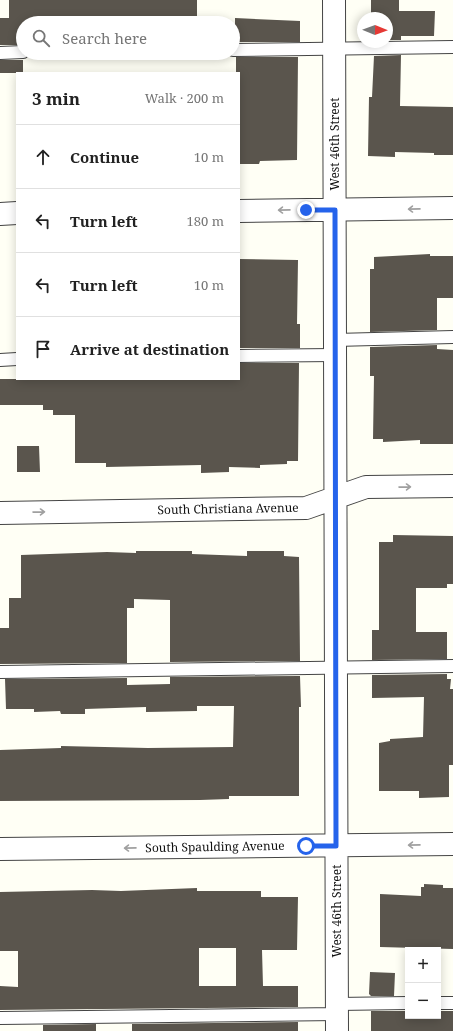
<!DOCTYPE html>
<meta charset="utf-8">
<style>
:root{--surface:#fff;--page:#f6f6f6;--text:#222;--muted:#767676;--line:#e0e0e0}
body{margin:0;font-family:"Noto Serif",serif;background:var(--page);color:var(--text)}
.controls{position:absolute;right:12px;bottom:12px;display:grid;overflow:hidden;border-radius:0px;box-shadow:0 2px 10px #0003}
.controls button{width:36px;height:36px;display:grid;place-items:center;padding:0;border:0;border-bottom:1px solid var(--line);background:var(--surface);color:var(--text);font:20px sans-serif}
.compass{position:absolute;left:357px;top:12px;width:36px;height:36px;border-radius:50%;background:var(--surface);box-shadow:0 2px 10px #0003;rotate:91deg}
.stop{position:absolute;width:12px;height:12px;margin:-9px;border:3px solid #2563eb;border-radius:50%;background:#fff}
.stop.end{background:#2563eb;border-color:#fff;box-shadow:0 1px 4px #0008}
.list{margin:0;padding:0;list-style:none}
h2{display:flex;justify-content:space-between;align-items:center;height:52px;margin:0;padding:0 16px;font-size:17px}
h2 small{font-size:13px;font-weight:400;color:var(--muted)}
.list li{display:grid;grid-template-columns:26px 1fr auto;gap:12px;align-items:center;box-sizing:border-box;height:64px;padding:0 16px;border-top:1px solid var(--line)}
.list b{display:block;font-size:15px;white-space:nowrap}
.list em{font-size:13px;font-style:normal;color:var(--muted)}
.icon{flex:none;width:22px;height:22px;fill:none;stroke:currentColor;stroke-width:2;stroke-linecap:round;stroke-linejoin:round}
.map{position:relative;flex:none;width:453px;height:1031px;overflow:hidden}
.search{position:absolute;background:var(--surface);box-shadow:0 2px 10px #0003;left:16px;top:16px;width:224px;height:44px;display:flex;align-items:center;gap:10px;box-sizing:border-box;padding:0 14px;border-radius:22px;color:var(--muted);font-size:15px}
.panel{position:absolute;background:var(--surface);box-shadow:0 2px 10px #0003;left:16px;top:72px;width:224px;height:308px;border-radius:0px}
.map>svg:first-child{display:block}
.building{fill:#5a554d;fill-rule:evenodd}
.lines{fill:none;stroke-linecap:round;stroke-linejoin:round}
.service-casing{stroke:#444;stroke-width:14}
.minor-casing{stroke:#444;stroke-width:24}
.service{stroke:#fff;stroke-width:12}
.minor{stroke:#fff;stroke-width:22}
.oneway{stroke:#a0a0a0}
.route{stroke:#2563eb;stroke-width:5}
.labels{text-anchor:middle;stroke-width:4;stroke-linejoin:round;paint-order:stroke}
.street-label{font-size:12px;fill:#111;stroke:#fff}
</style>
<div class="map">
<svg width="453" height="1031" viewBox="0 0 453 1031">
<rect width="100%" height="100%" fill="#fffff5"/>
<path class="building" d="M9 0H197V23H23V45H0V18H9Z
M371 0H399V11H435L434 36H401V40H387V18H371Z
M235 18 300 21V42H235Z
M401 55 400 106 453 107V155H434V153L395 152V157L368 156 369 97H372L374 56Z
M236 57H298L297 160 260 161 259 164H239V73H236Z
M0 60H23V73H0Z
M430 254V256H453V298H437V330L370 332V269H374V257Z
M239 259 298 260 297 324H300V348H239Z
M437 345V349L453 350V444H420V440L383 442V439H373L374 376H370V347Z
M239 363H299L298 461H287V464L260 465V468L229 467V472L201 473V465L106 467V463H75V415H53V410H43V405H0V379H239Z
M17 446H39L40 472H17Z
M393 535 453 536V584H447V588H416V632H447V659L372 660V630H379V542H393Z
M136 551H192V554L247 556V551H284V556L299 557 300 661 170 662V600L134 599V608H127V663L0 664V628H9V598H21V555L107 552 136 553Z
M447 674V679H451L450 689H453V765H449V797L419 798V791H379V743L390 741V739L423 737 424 697 372 698V675Z
M300 676 301 707H299V796H229V799L200 800 0 801V750L61 748V746L148 748 233 747 234 706H197V711L146 712V707L85 709V714H61L60 711 34 712V709H6L5 679 127 678V685L170 684V677Z
M424 884 443 885V888H453V949L380 947V894L421 896V887H424Z
M197 888V891H261V897H298L297 950H262L263 986H298V1007L0 1010V986L18 987V951H0V892L92 890 121 891ZM199 948H236V986H199Z
M370 972 395 973 394 996H371L369 994Z
M371 1011H408V1016H438V1011H453V1031H371Z
M298 1022V1031H132V1024Z
M96 1024V1031H43V1025Z"/>
<g class="lines">
<g class="service-casing">
<path id="service" d="M233 50 453 47
M0 53 23 52
M335 340 453 337
M239 356 335 355
M0 360 17 359
M0 672 453 666
M438 1003H453
M337 1004 408 1003
M0 1018 337 1014"/>
</g>
<g class="minor-casing">
<path id="minor" d="M334 0 337 1031
M239 211 453 208
M0 214 17 213
M0 513 306 508 366 487 453 486
M0 849 453 844"/>
</g>
<use href="#service" class="service"/>
<use href="#minor" class="minor"/>
</g>
<defs><path id="oneway-shaft" d="M-6 0H5M1.5-3L5.5 0L1.5 3" fill="none" stroke-width="1.6" stroke-linecap="round" stroke-linejoin="round"/></defs>
<g class="oneway">
<use href="#oneway-shaft" transform="translate(414 209) rotate(179)"/>
<use href="#oneway-shaft" transform="translate(284 210) rotate(179)"/>
<use href="#oneway-shaft" transform="translate(405 487) rotate(-1)"/>
<use href="#oneway-shaft" transform="translate(39 512) rotate(-1)"/>
<use href="#oneway-shaft" transform="translate(414 845) rotate(179)"/>
<use href="#oneway-shaft" transform="translate(130 848) rotate(179)"/>
</g>
<g class="lines">
<path class="route" d="M306 846H336L335 210H306"/>
</g>
<g class="labels">
<g class="street-label">
<text transform="translate(335 144) rotate(-90)" y="4">West 46th Street</text>
<text transform="translate(228 509) rotate(-1)" y="4">South Christiana Avenue</text>
<text transform="translate(215 847) rotate(-1)" y="4">South Spaulding Avenue</text>
<text transform="translate(337 911) rotate(-90)" y="4">West 46th Street</text>
</g>
</g>
</svg>
<div class="controls">
<button>+</button>
<button>−</button>
</div>
<svg class="compass" viewBox="-18 -18 36 36"><path d="M0-13l5 13h-10z" fill="#e53935"/><path d="M0 13l5-13h-10z" fill="#767676"/></svg>
<div class="stop" style="left:306px;top:846px"></div>
<div class="stop end" style="left:306px;top:210px"></div>
<div class="search"><svg class="icon" aria-label="search" viewBox="0 0 24 24"><circle cx="10" cy="10" r="6"/><path d="M15 15l6 6"/></svg>Search here</div>
<section class="panel">
<h2>3 min<small>Walk · 200 m</small></h2>
<ul class="list">
<li><svg class="icon" aria-label="ahead" viewBox="0 0 24 24"><path d="M12 20V5M6 11l6-6 6 6"/></svg><div><b>Continue</b></div><em>10 m</em></li>
<li><svg class="icon" aria-label="left" viewBox="0 0 24 24"><path d="M17 20v-9H6M10 6l-5 5 5 5"/></svg><div><b>Turn left</b></div><em>180 m</em></li>
<li><svg class="icon" aria-label="left" viewBox="0 0 24 24"><path d="M17 20v-9H6M10 6l-5 5 5 5"/></svg><div><b>Turn left</b></div><em>10 m</em></li>
<li><svg class="icon" aria-label="arrive" viewBox="0 0 24 24"><path d="M6 21V4h12l-3 4 3 4H6"/></svg><div><b>Arrive at destination</b></div></li>
</ul>
</section>
</div>
